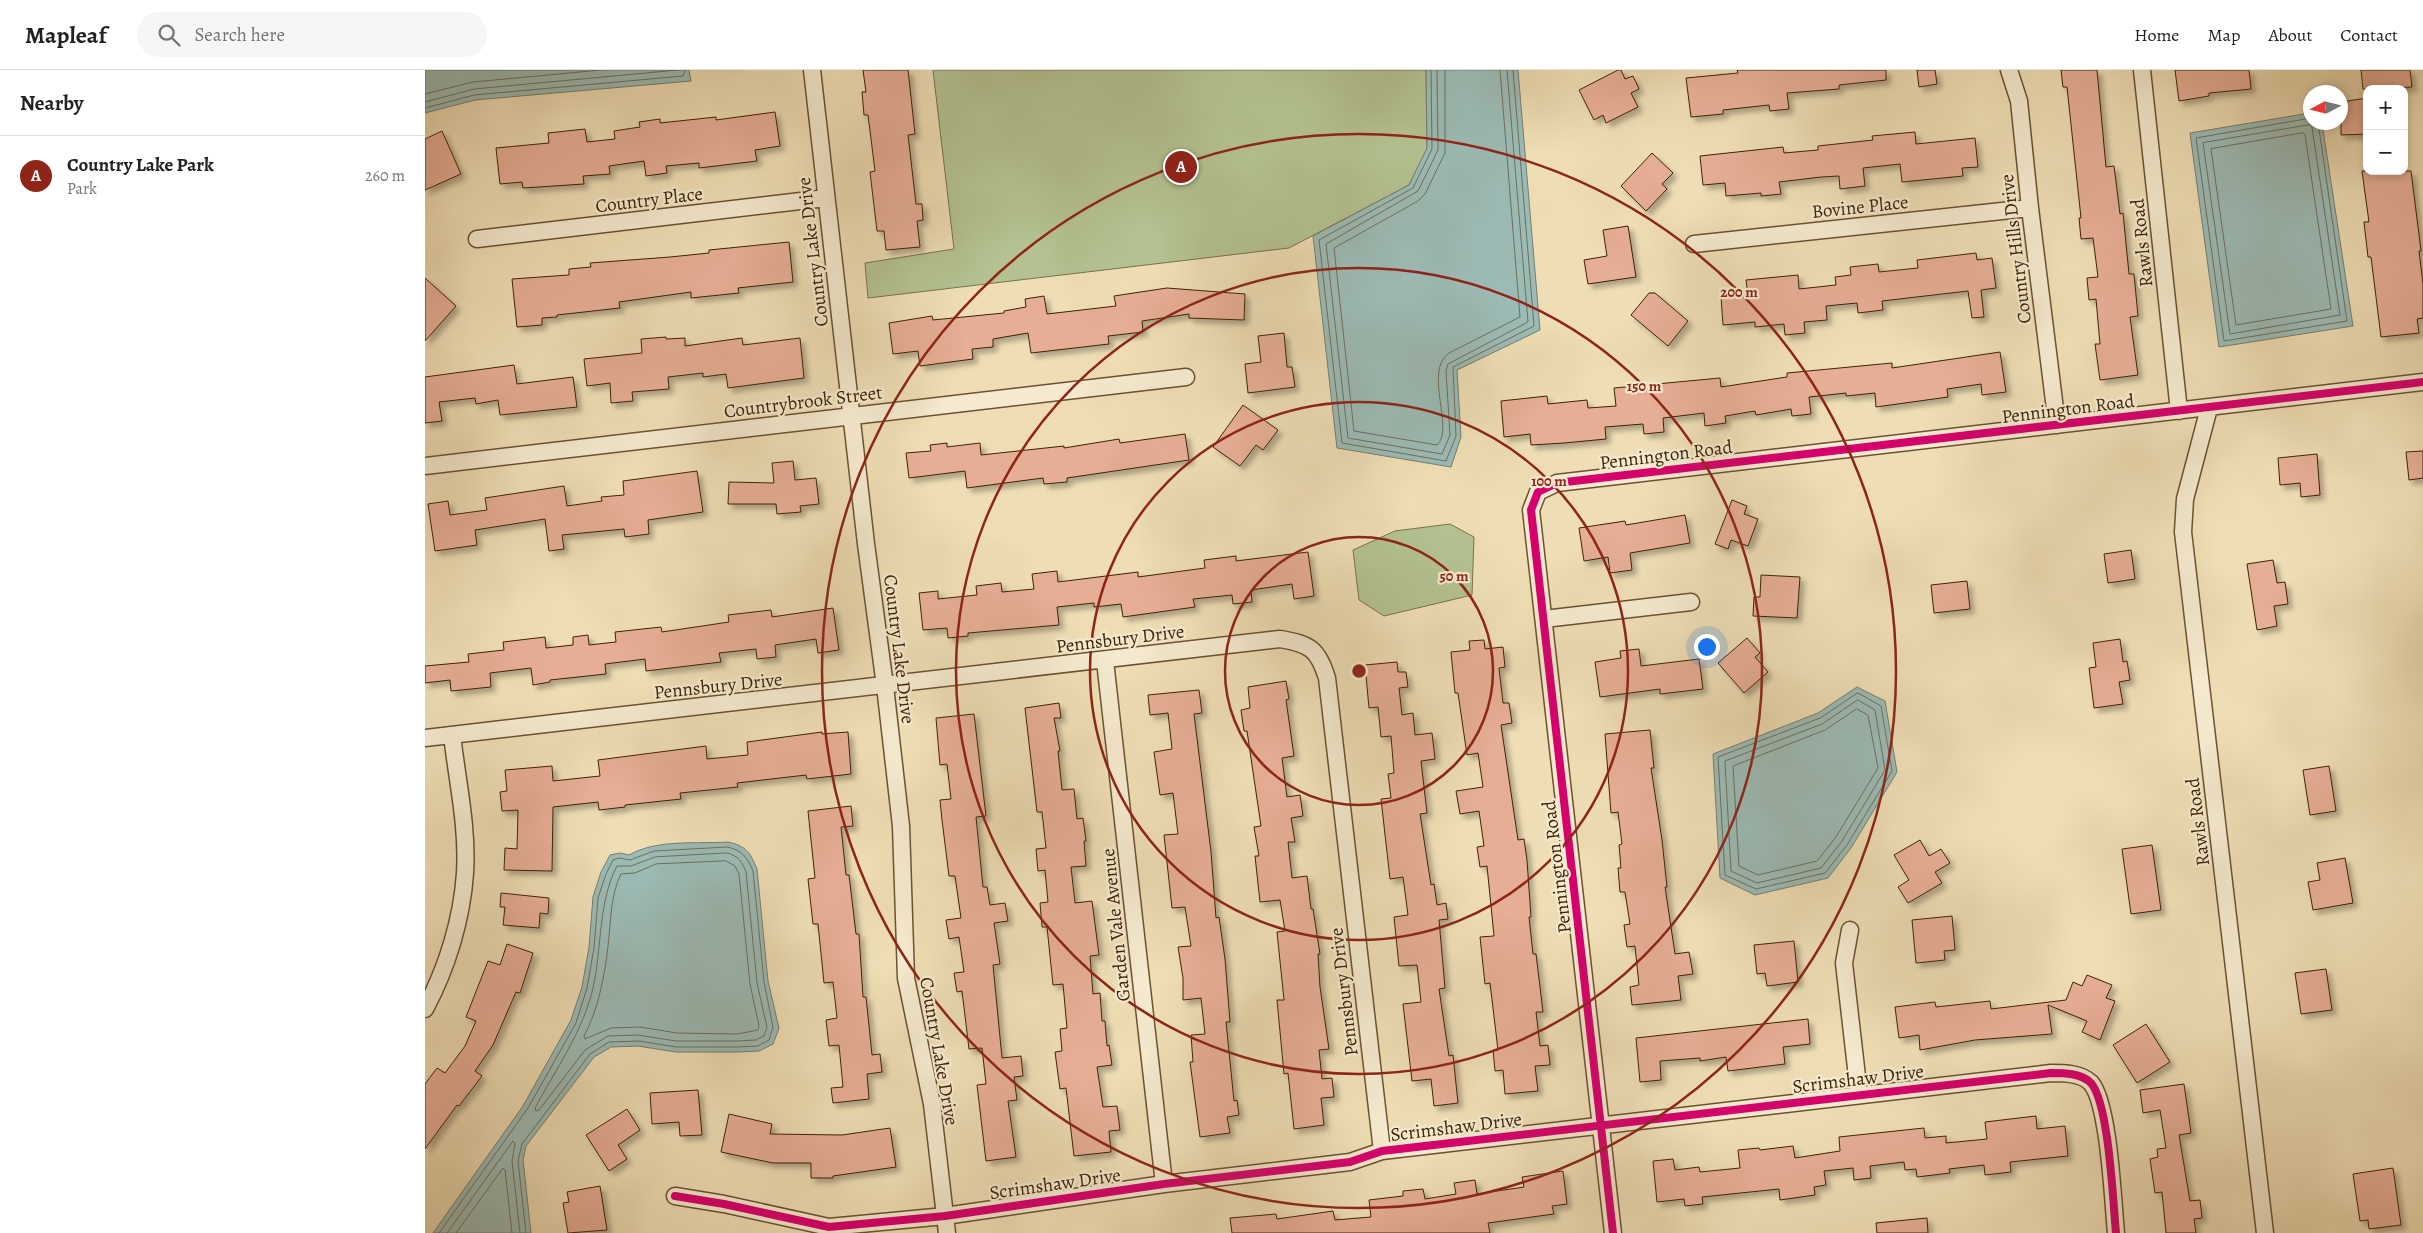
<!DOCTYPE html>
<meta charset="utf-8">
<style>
:root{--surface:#fff;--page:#f6f6f6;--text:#202124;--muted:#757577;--line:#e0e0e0;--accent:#8f2418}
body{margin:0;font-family:Alegreya,serif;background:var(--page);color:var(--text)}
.controls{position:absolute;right:15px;top:15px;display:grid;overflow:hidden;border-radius:10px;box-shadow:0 2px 8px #0003}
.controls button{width:45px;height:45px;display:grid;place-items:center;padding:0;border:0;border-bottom:1px solid var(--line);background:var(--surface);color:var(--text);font:25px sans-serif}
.compass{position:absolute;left:1878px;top:15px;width:45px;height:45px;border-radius:50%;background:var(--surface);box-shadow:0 2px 8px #0003;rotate:263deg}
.you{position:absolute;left:1281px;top:576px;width:18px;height:18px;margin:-12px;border:4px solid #fff;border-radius:50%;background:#1a73e8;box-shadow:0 0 0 8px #1a73e833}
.badge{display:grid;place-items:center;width:32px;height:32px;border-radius:50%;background:var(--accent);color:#fff;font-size:16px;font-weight:700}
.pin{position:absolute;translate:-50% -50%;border:2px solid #fff;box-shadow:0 1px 5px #0006}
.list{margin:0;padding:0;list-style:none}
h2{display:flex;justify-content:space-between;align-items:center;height:65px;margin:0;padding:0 20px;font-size:21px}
h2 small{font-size:16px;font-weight:400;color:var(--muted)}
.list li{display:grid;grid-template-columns:32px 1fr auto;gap:15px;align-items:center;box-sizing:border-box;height:80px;padding:0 20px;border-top:1px solid var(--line)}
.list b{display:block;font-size:19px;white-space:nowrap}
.list p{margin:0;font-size:16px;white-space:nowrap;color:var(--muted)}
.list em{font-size:16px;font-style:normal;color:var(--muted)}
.icon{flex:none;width:28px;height:28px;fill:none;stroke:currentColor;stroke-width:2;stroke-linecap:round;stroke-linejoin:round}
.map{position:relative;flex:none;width:1998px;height:1163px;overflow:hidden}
header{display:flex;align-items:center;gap:30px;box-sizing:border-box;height:70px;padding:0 25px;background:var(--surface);border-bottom:1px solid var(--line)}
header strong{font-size:24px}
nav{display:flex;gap:28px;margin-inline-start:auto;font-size:18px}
.search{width:350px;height:45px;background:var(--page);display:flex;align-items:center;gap:12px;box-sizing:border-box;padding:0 18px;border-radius:28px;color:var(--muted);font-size:19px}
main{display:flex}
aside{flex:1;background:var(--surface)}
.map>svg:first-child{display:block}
.green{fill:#b4c291;stroke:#78724c}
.water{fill:#9cbbb5;stroke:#767e6f}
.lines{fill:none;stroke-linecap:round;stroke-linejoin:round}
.shore{stroke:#6c6f5e;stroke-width:1}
.building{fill:#e6ae95;stroke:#3d2306;filter:url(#shadow)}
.street-casing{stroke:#6a5232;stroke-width:19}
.street{stroke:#f5eacf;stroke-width:16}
.cycleway-casing{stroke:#f5eacf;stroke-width:11}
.cycleway{stroke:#d6006c;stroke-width:8}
.ring{fill:none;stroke:#8f2418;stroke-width:2.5}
.labels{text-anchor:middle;stroke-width:4.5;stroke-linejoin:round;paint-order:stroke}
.street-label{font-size:19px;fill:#3d2306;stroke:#f5eacf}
.centre{fill:#8f2418;stroke:#f5eacf;stroke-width:2.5}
.ring-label{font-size:15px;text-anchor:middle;font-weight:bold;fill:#8f2418;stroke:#f5eacf;stroke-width:4.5;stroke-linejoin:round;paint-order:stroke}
</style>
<header>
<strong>Mapleaf</strong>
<div class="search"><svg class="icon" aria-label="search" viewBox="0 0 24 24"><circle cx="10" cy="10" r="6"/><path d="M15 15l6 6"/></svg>Search here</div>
<nav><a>Home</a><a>Map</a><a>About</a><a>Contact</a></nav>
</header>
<main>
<aside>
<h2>Nearby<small></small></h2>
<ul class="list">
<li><span class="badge">A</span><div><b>Country Lake Park</b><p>Park</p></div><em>260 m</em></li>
</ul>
</aside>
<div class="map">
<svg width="1998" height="1163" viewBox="0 0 1998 1163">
<defs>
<filter id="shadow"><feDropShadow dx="4.5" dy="4.5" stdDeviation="2.5" flood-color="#0004"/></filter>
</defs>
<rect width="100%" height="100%" fill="#efdeb5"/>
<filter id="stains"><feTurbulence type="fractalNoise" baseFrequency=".004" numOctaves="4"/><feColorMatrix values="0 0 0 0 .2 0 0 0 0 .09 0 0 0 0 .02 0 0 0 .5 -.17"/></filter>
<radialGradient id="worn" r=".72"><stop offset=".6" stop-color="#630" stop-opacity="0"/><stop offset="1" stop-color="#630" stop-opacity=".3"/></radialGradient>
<path class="green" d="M508 0H1001L1002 79 984 115 864 178 443 228 440 193 529 179Z
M1025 454 1049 467 1047 525 959 546 934 530 928 480 970 461Z"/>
<path class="water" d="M0 0H264L266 11 50 30 0 43Z
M1001 0H1093L1115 260 1032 300 1036 367 1026 397 912 378 888 166 984 115 1002 78Z
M1885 43 1886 52 1897 53 1928 256 1794 277 1765 63Z
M1432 617 1460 631 1472 702 1426 778 1403 808 1330 825 1295 808 1288 684 1393 643Z
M303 772C321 776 325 782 332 799L343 911 354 958 348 974 334 981 312 982H251L213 976 186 977 169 987 101 1076 98 1090 106 1163H8L98 1036 146 950 157 917 164 877 168 827 176 802 185 785 195 783 204 785C232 769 271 774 303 772Z"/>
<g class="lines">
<path class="shore" d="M1006 0 1007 79 988 118 894 170 917 373 1021 391 1031 366 1028 297 1109 256 1088 0
M1012 0 1013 80 993 121 901 174 923 368 1017 384 1025 365 1021 301 1023 294 1103 252 1082 0
M1020 0V83L1000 124 993 131 909 178 929 361 1012 375C1030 359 998 301 1024 283L1095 247 1075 0
M0 24 48 12 176 0
M0 32 49 19 253 0
M0 38 49 25 258 6 260 0
M1886 48 1771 68 1799 271 1922 251 1893 52
M1884 55 1887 57 1915 245 1805 264 1778 73Z
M1878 63 1880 65 1906 239 1811 255 1786 79Z
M1433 623 1456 636 1467 701 1422 775 1400 803 1331 819 1300 805 1293 687 1395 648Z
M1433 630 1450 640 1460 700 1417 771 1396 798 1332 813 1306 801 1300 691 1397 654Z
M1432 639 1443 645 1453 698 1411 767 1392 791 1333 805 1314 796 1308 696 1400 660Z
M302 783C314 786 317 792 321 802L332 913 342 957 339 966 331 970 312 971H251L213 965 183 966 160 980 114 1040 111 1041 110 1038C131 999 158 961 168 918 177 878 173 832 192 796H206L230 787Z
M301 791 310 796 314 804 325 914 334 956 333 960 312 964 252 963 215 957 186 958 160 969 159 966C173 940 180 905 183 876 186 852 185 826 196 804L210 803 231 794Z
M14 1163 103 1038 151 953 162 918 169 878 173 828 181 804 188 790 194 788 205 790 229 781 302 777C317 780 322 787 328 801L339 912 348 957 344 970 333 976 312 977H251L214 971 184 972 165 984 97 1074 93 1091 101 1163
M22 1163 88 1071 90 1074 87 1091 95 1163
M31 1163 78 1098 80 1100 87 1163"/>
</g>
<path class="building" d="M438 0H483L490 64 483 65 491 134H497L498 150 492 151 495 177 461 180 459 161H452L445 102 450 101 443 45H439L437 22H441Z
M1193 0H1196L1200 9 1208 6 1214 19 1206 23 1213 37 1181 53 1178 45 1169 50 1154 20Z
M1312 0H1461V10L1414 15V19L1362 23 1364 39 1345 41 1344 35 1298 40V44L1266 47 1261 8 1313 3Z
M1492 0H1510L1512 14 1494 17Z
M1636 0H1672L1681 97 1689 96 1695 144 1698 143 1704 204H1709L1713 246 1705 247 1713 305 1675 310 1670 274H1675L1671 229 1664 230 1662 208 1673 207 1668 168 1656 169 1654 148H1656L1642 17H1638Z
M1750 0H1824L1826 19 1784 23V26L1754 31Z
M1936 0H1985L1987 17 1938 19Z
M1942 28V64L1916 65V32Z
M350 42 355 76 330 80 332 91 274 98V93L241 96 242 103 221 106 219 91 184 96 185 104 158 106 159 114 98 118 97 112 75 114 71 78 124 73 123 63 160 59 162 72 190 69 189 61 215 57 214 52 235 49V53L291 47V50Z
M17 61 36 104 0 120V69Z
M1490 62 1491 74 1550 68 1553 97 1537 98 1538 106 1477 112 1475 94 1438 98 1440 116 1415 119 1414 106 1396 107 1354 112 1356 124 1336 126V123L1301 126 1300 113 1278 115 1275 86 1358 77 1359 83 1393 80V76L1448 70 1447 66Z
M1227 83 1248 103 1237 114 1242 119 1221 141 1196 116Z
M1937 101H1986L1996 181H1994L1998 214V248L1992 249 1994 263 1956 267 1946 187H1943L1939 152H1944Z
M1203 156 1211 207 1163 214 1159 190 1182 186 1178 160Z
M364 172 368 212 313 218 314 223 266 228V222L194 232 195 238 132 245V247L117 248V255L92 257 87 209 144 205V199L166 197 165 193 245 187 284 183V180Z
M1551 183 1552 190 1567 188 1571 218 1556 220 1559 247 1547 248 1543 221 1457 231 1458 240 1433 243 1432 233 1401 236 1402 250 1379 252 1380 263 1360 265 1359 254 1330 257V252L1298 255 1296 227 1323 225 1321 210 1373 205 1374 219 1411 215 1410 207 1426 205 1425 197 1453 194 1454 202 1493 198 1492 190Z
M0 208 31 236 0 271Z
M742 218 820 224 819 250 764 248V244L717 251 718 262 683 266 684 274 606 283 603 263 568 269V277L547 279 548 289 495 296 493 281 468 284 464 253 507 246 508 250 579 243V241L601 237 600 229 619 226 622 244 691 236 689 226Z
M1224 223H1230L1263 251 1243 276 1206 245Z
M859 263 862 297H867L870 317 823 323 820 294 836 292 833 266Z
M241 267V269L260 268V276L317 268 318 275 375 268 379 308 303 318 301 304 278 307V303L243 307 244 319 207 322 208 331 186 333 185 313 162 316 159 289 217 283 216 269Z
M1575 282 1581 322 1557 325 1556 314 1522 319 1523 327 1451 337 1450 323 1421 326V323L1384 327 1386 344 1367 346 1366 339 1331 345 1330 341 1300 346 1301 353 1280 356 1279 343 1238 348 1239 362 1219 364 1218 354 1180 357 1181 369 1139 373 1106 375 1105 364 1079 367 1076 331 1122 326 1123 334 1162 330 1163 338 1191 336 1189 318 1295 308 1296 317 1362 307V303L1467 293V298Z
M89 295 92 314 148 307 152 337 75 345 73 330 51 334 50 328 14 332 17 351 0 353V307Z
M818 335 853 360 838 380 831 375 815 396 788 377Z
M760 364 764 390 642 408V412L619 414 618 408 542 418 540 401 484 408 481 383 506 381 505 375 522 373V377L555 373 556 385 639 376V378L694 369 695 373Z
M1998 381V408L1984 410 1981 382Z
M1892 384 1895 425 1876 427 1875 413 1855 415 1853 388Z
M368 391 370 410 391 408 394 434 375 436 376 442 352 444 351 434H303L304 412 349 413 347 393Z
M272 401 278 442 223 450 224 464 200 467 199 459 137 465 139 479 124 481 120 449 50 460 52 475 10 481 3 434 23 431 25 445 62 440 60 428 139 416 142 436 177 431 176 427 199 425 198 411Z
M1307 430 1322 436 1319 444 1333 449 1323 476 1306 470 1303 479 1290 474Z
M1260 445 1265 473 1205 483 1207 500 1185 503 1183 487 1159 491 1154 458 1200 451 1201 455Z
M1706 480 1710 509 1683 513 1679 484Z
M883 482 889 526 869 529 867 514 826 520 827 532 808 534 807 525 768 529 770 537 698 547 696 534 669 537V533L632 537 634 555 543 563V566L523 568 522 558 498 560 494 523 513 521V529L552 525 551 516 576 513 577 522 609 519 607 504 632 501 633 512 713 502V507L780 498 779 490 811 486V491Z
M1848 490 1852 513 1860 512 1863 534 1849 536 1852 556 1832 560 1822 494Z
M1336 505 1375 507 1372 548 1328 546 1329 527H1335Z
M1542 511 1545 539 1509 543 1506 515Z
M408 538 414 580 393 583 391 569 350 575 351 587 332 589 331 579 294 583 296 592 221 601 220 589 180 594 181 604 125 610V612L108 615 106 598 65 603 66 617 26 621 25 610 0 613V596L44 592 43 584 79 580 78 572 120 567 121 578 148 575V567L163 565 164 575 191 572 190 562 236 557 237 562 304 552 303 545 346 540 347 547Z
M1322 568 1335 583 1330 587 1343 602 1319 623 1293 593Z
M1695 569 1698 592 1702 591 1705 610 1694 612 1698 634 1669 638 1664 598 1671 597 1668 573Z
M1059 570 1060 579 1078 577 1080 597 1074 598 1078 633H1084L1087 653 1076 655 1093 770 1099 769 1102 790 1106 847H1104L1108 884H1111L1118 942H1111L1115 976 1123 975 1125 995 1110 996 1113 1021 1080 1024 1078 1000 1070 1001 1068 980H1073L1065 913 1060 914 1055 867 1069 866 1062 796 1055 797 1052 777 1059 776 1054 741 1035 744 1031 721 1058 717 1053 683 1042 685 1033 623H1030L1026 582 1045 580 1044 571Z
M1214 579 1216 596 1274 589 1278 619 1235 624V619L1175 627 1170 592 1196 588 1195 581Z
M972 592 973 602H981L983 617 974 618 977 645 988 643 990 665 1007 663 1010 689 996 691 1002 743 995 744 1006 815 1009 814 1012 835 1021 833 1023 849 1014 850 1020 918 1014 919 1024 986 1028 985 1033 1033 1009 1036 1006 1009 987 1011 978 934 996 932 992 895 974 896 969 847 983 845 978 807 965 809 956 729 966 728 963 704 969 703 966 666 956 667 953 637 944 638 940 595Z
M861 611 864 629 861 630 869 686 857 688 862 727 875 725 878 746 866 748 870 772H863L867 808 882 806 886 839H888L895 884H893L895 917 904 979 894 980 897 1009 907 1008 909 1027 896 1028 899 1055 869 1059 863 1003 859 1004 852 930H859L852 862 860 861 855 830 835 832 830 786H834L829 757 836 756 822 661H819L816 640 825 638 823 617Z
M774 620 777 643 769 644 786 782 791 848 794 847 800 889 805 952H801L809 1031 812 1030 814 1045 802 1047 805 1063 775 1067 765 992H768L766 965 780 964 776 928 758 930V908L753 877 766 876 760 837 747 838 739 765 753 764 748 723 735 725 729 682 747 679 743 643 725 645 723 625Z
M634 633 636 648H629L635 681H633L637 720 649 719 652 749 658 748 661 771H659L661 796 646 797 650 833 667 831 674 885 665 886 668 924 675 923 677 951H680L682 976 684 975 687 995 672 997 678 1037 692 1036 695 1060 684 1061 686 1082 649 1086 641 1018 635 1019 630 982 637 981 635 959 642 958 638 914 628 915 622 857H617L615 833 623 832 620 800 613 801 611 779 621 778 617 742H612L600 638Z
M549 644 561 746 551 747 558 817H562L565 835 580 833 583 851 569 853 575 894 568 895 577 988 596 986 598 1006 589 1007 592 1030 583 1031 591 1087 561 1091 552 1015 561 1014 557 978 544 979 537 921 532 922 529 903 539 902 534 867 524 869 521 850 536 848 530 806H524L517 750 515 730 526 729 522 694 515 695 511 648Z
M1225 660 1229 698H1226L1237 770 1242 817H1240L1250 884 1264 882 1268 904 1253 906 1256 930 1207 935 1205 917 1214 915 1210 876 1202 877 1199 855 1205 854 1200 822H1195L1193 798H1196L1194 775 1197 774 1193 742 1186 743 1180 664Z
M397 662V664L423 662 426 704 382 709 381 705 312 713 313 717 255 723 256 729 200 735V737L174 740 173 732 128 737 127 801 79 800 80 778 92 779 93 740 77 741 75 722 82 721 80 700 127 696 128 711 175 706 173 690 281 676 282 689 323 685 322 672Z
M1904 696 1911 741 1885 745 1878 700Z
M426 736 428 756 416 757 421 805H424L431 864H434L438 927H441L447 985 455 984 457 1002 442 1004 444 1029 408 1033 406 1018 418 1017 414 975 404 976 401 950 412 948 408 912 399 913 393 854H388L383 809 390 808 383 741Z
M1495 770 1504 786 1516 779 1525 793 1510 802 1517 813 1483 833 1473 817 1484 810 1469 785Z
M1727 775 1736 840 1706 844 1697 779Z
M1920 788 1928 833 1888 840 1883 812 1895 810 1892 793Z
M76 823 124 828 123 844 115 843 114 858 78 855 80 837H75Z
M1527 846 1530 880 1519 881 1520 890 1491 893 1487 850Z
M1369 871 1373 912 1342 916 1340 903 1332 904 1329 875Z
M82 874 108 883 95 923 91 922 68 975 50 1001 57 1006 34 1036 32 1035 0 1079V1014L12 998 20 1003 40 976 51 951 41 947 63 891 75 895Z
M1901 899 1907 940 1876 944 1870 903Z
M1662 905 1687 915 1681 928 1690 931 1675 970 1657 962 1662 951 1623 935 1627 964 1550 970 1495 980 1494 965 1474 968 1470 937 1510 932 1511 937 1565 931 1566 939 1641 930 1648 912 1657 916Z
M1383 949 1385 974 1358 977 1360 994 1303 1001 1301 987 1275 991V988L1235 991 1236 1010 1215 1012 1211 968Z
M1721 954 1745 992 1712 1013 1688 975Z
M1759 1014 1766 1063 1754 1065 1765 1131 1775 1130 1777 1148 1769 1149 1771 1163H1741L1737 1122 1730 1123 1725 1089 1733 1087 1732 1079 1741 1078 1735 1040 1718 1043 1715 1020Z
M273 1020 277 1065 255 1066 254 1052 227 1054 225 1023Z
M202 1039 215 1060 193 1075 202 1089 184 1101 161 1065Z
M304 1044 347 1054 345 1064 417 1065 465 1058 471 1097 408 1106V1108H386V1093H348L296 1082Z
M1611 1046 1612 1059 1640 1056 1643 1086 1585 1092 1586 1102 1560 1105 1559 1095 1524 1099 1525 1103 1492 1107 1491 1099 1480 1100 1479 1092 1445 1096 1446 1108 1429 1110 1428 1098 1399 1101 1401 1115 1389 1117 1390 1125 1355 1130 1354 1119 1277 1127 1278 1134 1260 1136 1259 1129 1232 1132 1228 1091 1248 1089 1250 1100 1274 1097 1275 1102 1315 1098 1313 1080 1334 1078 1335 1080 1368 1076 1370 1088 1415 1081 1414 1067 1499 1058 1500 1068 1521 1066V1073L1562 1069 1560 1052Z
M1968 1098 1976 1155 1944 1159 1943 1150 1935 1151 1928 1104Z
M1138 1101 1142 1134 1127 1136 1129 1144 1063 1153 1065 1163H807L805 1148 851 1144 852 1149 908 1141 910 1150 946 1147 944 1130 978 1126V1121L998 1119 1000 1129 1031 1124 1029 1113 1050 1110 1052 1124 1099 1117 1097 1107Z
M175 1116 182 1160 143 1163 138 1133 144 1132 142 1122Z
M1502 1148 1503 1163H1452L1451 1153Z"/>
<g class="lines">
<g class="street-casing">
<path id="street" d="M387 0 441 474 460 616 476 756 481 908 507 1034 522 1163
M1584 0 1594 31 1605 138 1632 355
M1717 0 1754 341
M52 169 401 128
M1269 174 1605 138
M1784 338 1760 429 1758 462 1840 1163
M0 396 761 307
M1119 549 1266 532
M680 591 739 1114
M0 668 855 569C885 574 893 579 902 608L957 1081
M1425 860 1419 893 1434 1024
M0 939C22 898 37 849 40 803 43 757 32 710 27 665
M250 1126 299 1134 404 1157 520 1146 739 1114 925 1092 957 1081 1626 1003C1639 1003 1656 1003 1666 1013 1684 1034 1688 1132 1691 1163
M1188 1163 1106 440 1113 422 1132 413 1998 312"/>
</g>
<use href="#street" class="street"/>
<g class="cycleway-casing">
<path id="cycleway" d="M250 1126 299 1134 404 1157 520 1146 739 1114 925 1092 957 1081 1626 1003C1639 1003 1656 1003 1666 1013 1684 1034 1688 1132 1691 1163
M1188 1163 1106 440 1113 422 1132 413 1998 312"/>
</g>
<use href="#cycleway" class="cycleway"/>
</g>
<g class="ring">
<circle cx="934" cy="601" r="134"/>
<circle cx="934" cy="601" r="269"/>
<circle cx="934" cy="601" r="403"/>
<circle cx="934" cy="601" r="537"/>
</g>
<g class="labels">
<g class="street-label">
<text transform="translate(224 129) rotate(-7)" y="7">Country Place</text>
<text transform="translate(1435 136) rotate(-6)" y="7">Bovine Place</text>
<text transform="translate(1716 173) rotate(-96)" y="7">Rawls Road</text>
<text transform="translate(1590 179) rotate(-97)" y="7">Country Hills Drive</text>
<text transform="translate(387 182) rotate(-97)" y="7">Country Lake Drive</text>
<text transform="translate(378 331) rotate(-7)" y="7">Countrybrook Street</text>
<text transform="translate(1643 338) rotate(-7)" y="7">Pennington Road</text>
<text transform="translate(1241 384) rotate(-7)" y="7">Pennington Road</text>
<text transform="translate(695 568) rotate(-7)" y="7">Pennsbury Drive</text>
<text transform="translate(475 579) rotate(83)" y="7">Country Lake Drive</text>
<text transform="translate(293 615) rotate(-6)" y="7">Pennsbury Drive</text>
<text transform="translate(1772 752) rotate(-97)" y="7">Rawls Road</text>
<text transform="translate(1131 797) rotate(-97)" y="7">Pennington Road</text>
<text transform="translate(690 855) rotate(-96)" y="7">Garden Vale Avenue</text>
<text transform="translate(918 922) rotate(-97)" y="7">Pennsbury Drive</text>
<text transform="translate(515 981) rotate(80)" y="7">Country Lake Drive</text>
<text transform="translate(1433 1008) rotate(-7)" y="7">Scrimshaw Drive</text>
<text transform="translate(1031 1056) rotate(-7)" y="7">Scrimshaw Drive</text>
<text transform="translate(630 1113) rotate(-8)" y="7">Scrimshaw Drive</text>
</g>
</g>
<circle cx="934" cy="601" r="8" class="centre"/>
<g class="ring-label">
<text x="1314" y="227">200 m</text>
<text x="1219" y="321">150 m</text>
<text x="1124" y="416">100 m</text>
<text x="1029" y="511">50 m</text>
</g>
<rect width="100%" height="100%" filter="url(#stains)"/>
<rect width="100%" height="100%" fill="url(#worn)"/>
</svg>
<div class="controls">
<button>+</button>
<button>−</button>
</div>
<svg class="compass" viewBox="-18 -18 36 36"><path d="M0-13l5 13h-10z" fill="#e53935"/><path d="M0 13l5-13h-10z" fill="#757577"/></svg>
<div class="you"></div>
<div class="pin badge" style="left:756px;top:97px">A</div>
</div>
</main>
